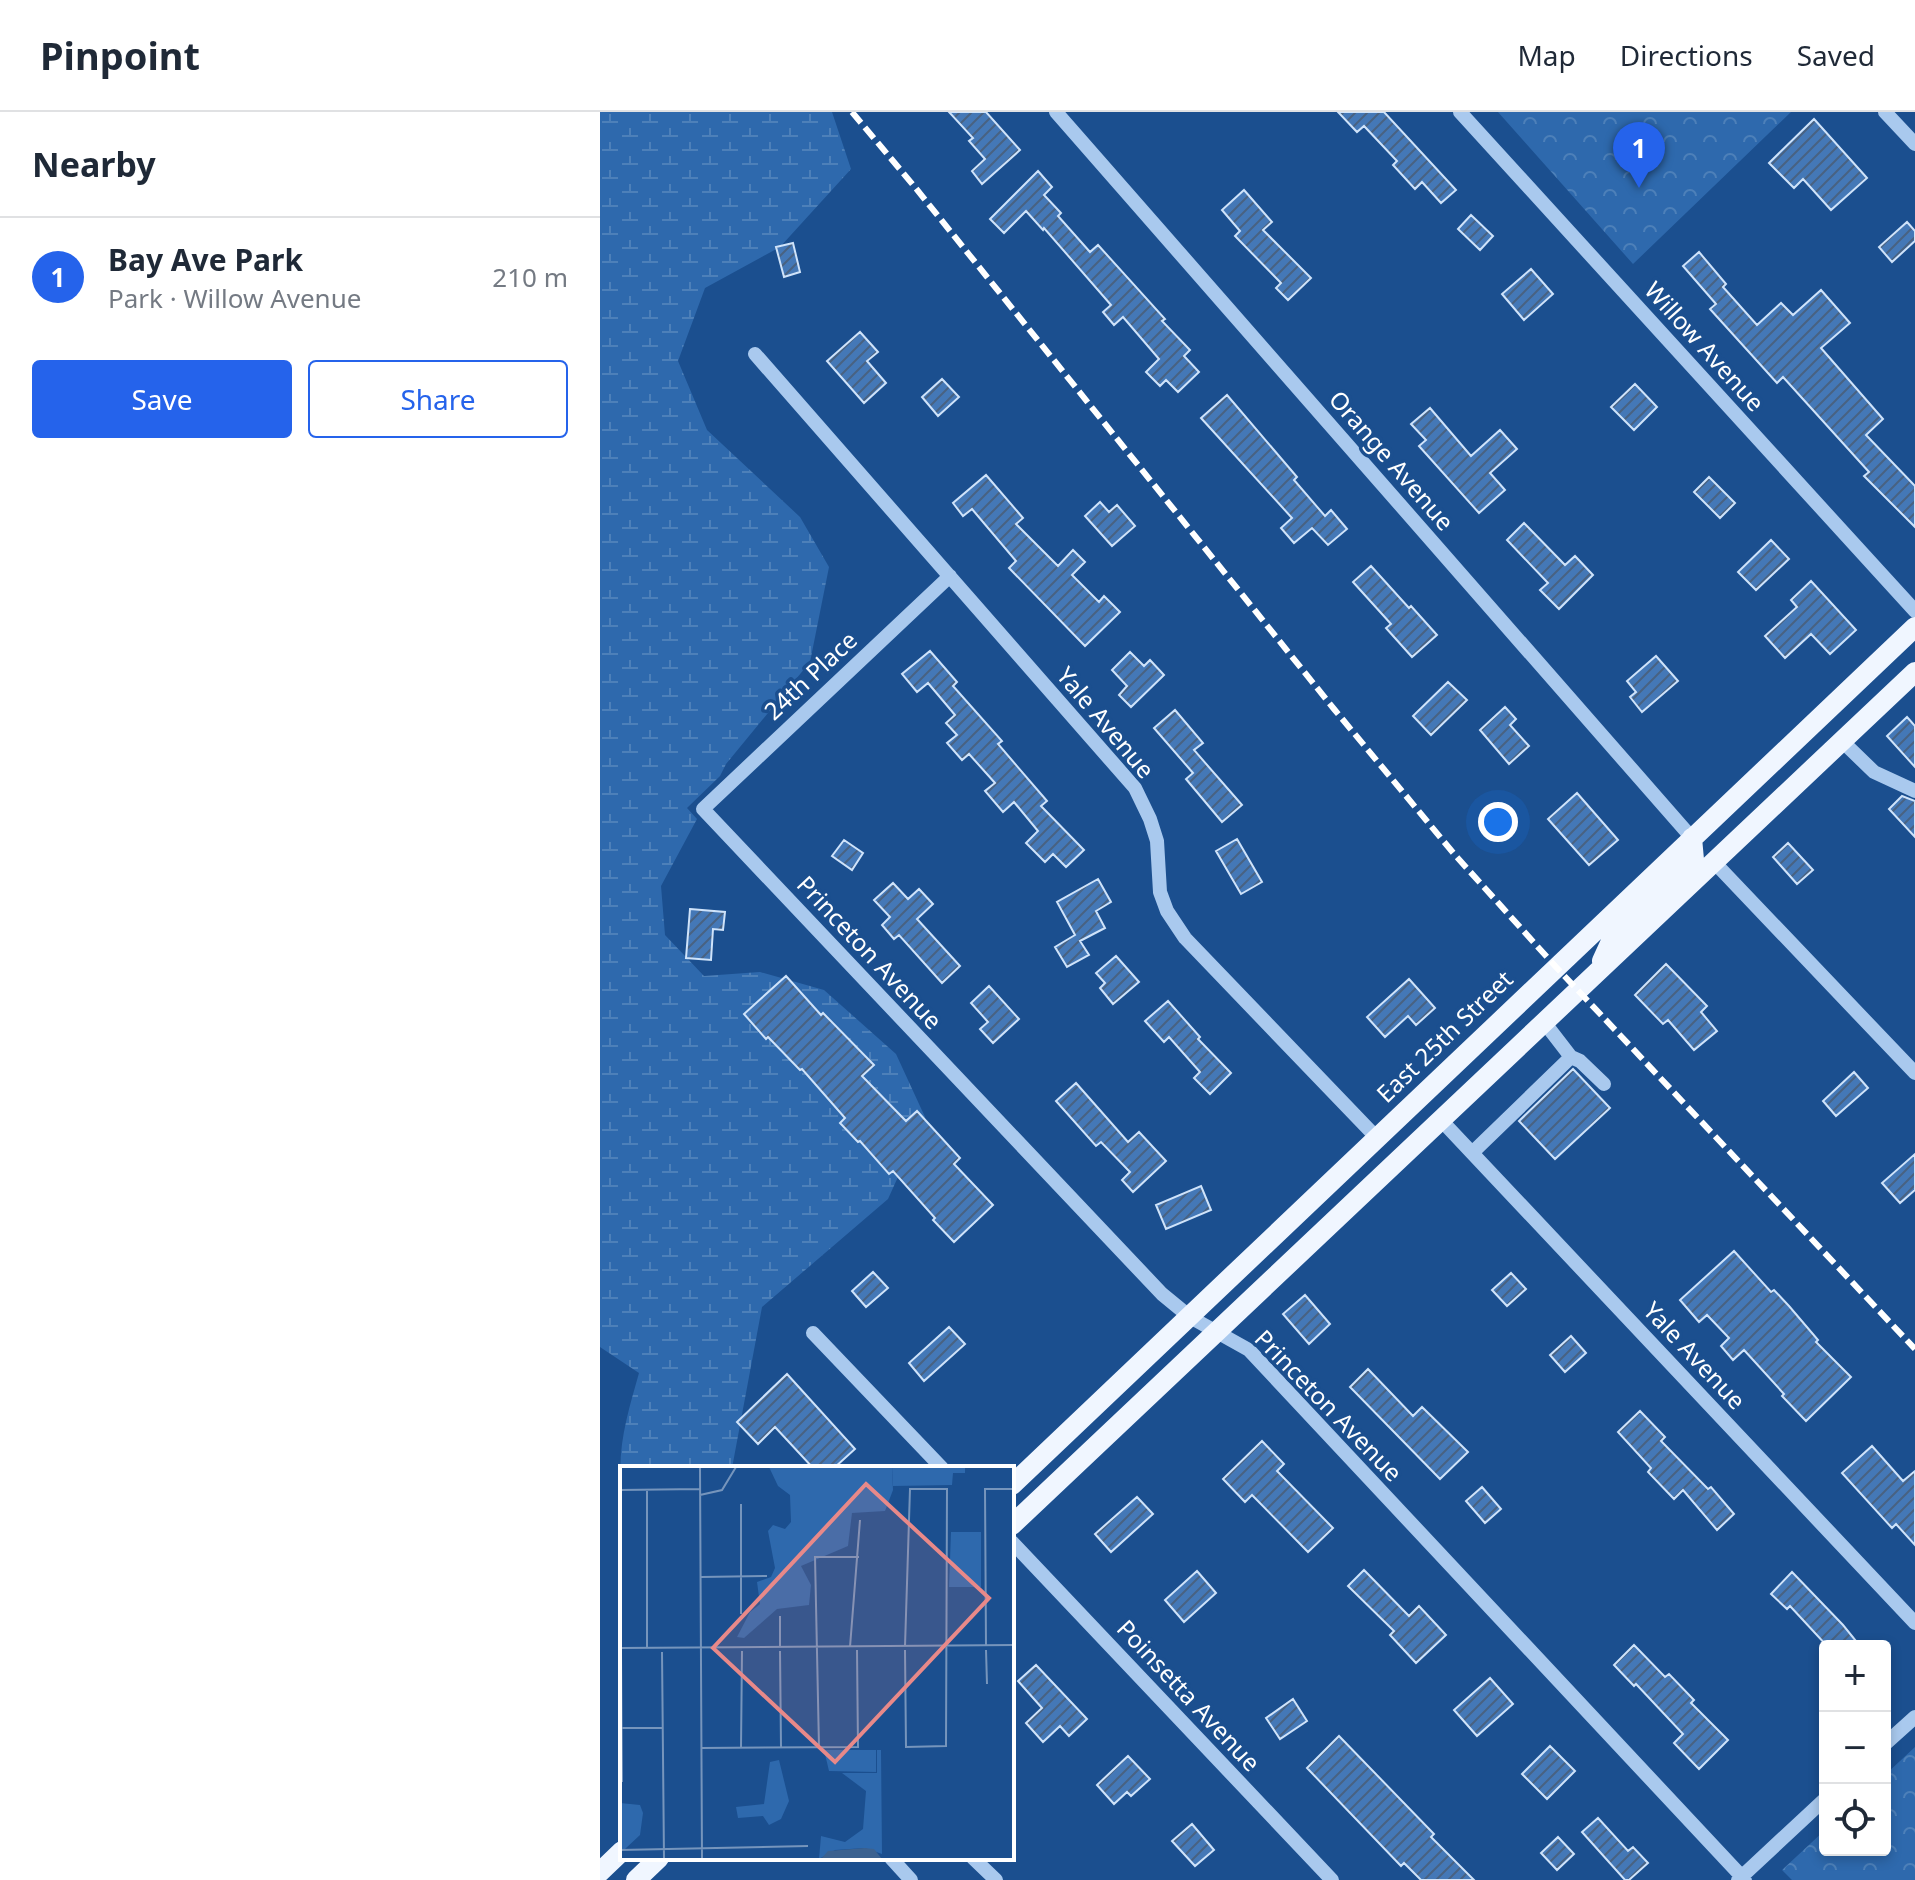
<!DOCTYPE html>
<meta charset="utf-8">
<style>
:root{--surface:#fff;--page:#f6f6f7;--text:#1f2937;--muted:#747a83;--line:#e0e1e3;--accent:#2563eb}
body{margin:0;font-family:"Noto Sans",sans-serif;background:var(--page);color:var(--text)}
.controls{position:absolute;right:24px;bottom:24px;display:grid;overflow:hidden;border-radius:8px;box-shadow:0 4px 12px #0003}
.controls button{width:72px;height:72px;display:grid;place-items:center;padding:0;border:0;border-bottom:2px solid var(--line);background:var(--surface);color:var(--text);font:40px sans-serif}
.you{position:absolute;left:898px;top:710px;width:28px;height:28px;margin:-20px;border:6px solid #fff;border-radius:50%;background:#1a73e8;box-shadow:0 0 0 12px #1a73e833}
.badge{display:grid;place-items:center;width:52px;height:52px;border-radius:50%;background:var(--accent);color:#fff;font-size:26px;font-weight:700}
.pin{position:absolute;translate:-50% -66px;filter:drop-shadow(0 2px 4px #0008)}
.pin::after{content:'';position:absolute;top:42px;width:28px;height:24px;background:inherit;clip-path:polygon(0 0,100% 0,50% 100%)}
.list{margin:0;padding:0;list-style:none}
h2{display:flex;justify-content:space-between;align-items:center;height:104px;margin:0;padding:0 32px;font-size:34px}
h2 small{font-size:26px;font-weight:400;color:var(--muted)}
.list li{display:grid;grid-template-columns:52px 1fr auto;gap:24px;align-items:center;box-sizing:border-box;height:120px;padding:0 32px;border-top:2px solid var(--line)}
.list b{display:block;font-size:30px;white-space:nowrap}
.list p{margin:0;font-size:26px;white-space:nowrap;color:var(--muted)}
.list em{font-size:26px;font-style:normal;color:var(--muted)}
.actions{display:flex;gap:16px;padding:24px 32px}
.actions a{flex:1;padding:18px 0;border:2px solid var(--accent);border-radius:8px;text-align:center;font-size:28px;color:var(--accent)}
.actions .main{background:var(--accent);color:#fff}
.icon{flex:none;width:44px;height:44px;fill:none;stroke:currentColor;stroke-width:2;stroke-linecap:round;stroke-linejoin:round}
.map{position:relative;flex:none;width:1315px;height:1768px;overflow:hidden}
header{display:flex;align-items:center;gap:48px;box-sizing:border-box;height:112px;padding:0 40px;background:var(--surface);border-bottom:2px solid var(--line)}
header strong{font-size:38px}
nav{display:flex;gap:44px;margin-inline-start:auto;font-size:28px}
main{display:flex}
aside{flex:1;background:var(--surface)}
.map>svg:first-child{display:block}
.forest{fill:url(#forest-crowns)}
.wetland{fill:url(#wetland-marsh)}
.building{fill:url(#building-hatch);stroke:#cfe3fa;stroke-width:2}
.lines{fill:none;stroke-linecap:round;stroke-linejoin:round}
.minor{stroke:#a9c9ee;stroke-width:14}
.major{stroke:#f0f6ff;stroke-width:20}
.rail{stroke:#fff;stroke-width:6;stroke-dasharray:14 6;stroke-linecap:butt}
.labels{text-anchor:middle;stroke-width:7;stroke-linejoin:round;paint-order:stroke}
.street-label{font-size:24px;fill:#fff;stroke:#1b4f8f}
.inset-road{fill:none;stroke:#7695bc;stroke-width:2}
.view{fill:#e88989;fill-opacity:0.15;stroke:#e88989;stroke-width:4}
.inset-edge{fill:none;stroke:#fff;stroke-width:4}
</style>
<header>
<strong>Pinpoint</strong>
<nav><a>Map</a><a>Directions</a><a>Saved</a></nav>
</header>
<main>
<aside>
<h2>Nearby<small></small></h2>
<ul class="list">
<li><span class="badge">1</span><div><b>Bay Ave Park</b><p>Park · Willow Avenue</p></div><em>210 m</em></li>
</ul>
<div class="actions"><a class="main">Save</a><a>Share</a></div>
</aside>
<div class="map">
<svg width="1315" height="1768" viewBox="0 0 1315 1768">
<defs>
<pattern id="forest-crowns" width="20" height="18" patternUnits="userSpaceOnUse" patternTransform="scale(2)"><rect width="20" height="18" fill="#2e69ad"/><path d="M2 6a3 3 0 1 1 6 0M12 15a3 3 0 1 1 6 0" fill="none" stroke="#4d80b9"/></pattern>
<pattern id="wetland-marsh" width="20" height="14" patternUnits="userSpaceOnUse" patternTransform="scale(2)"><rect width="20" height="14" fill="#2e69ad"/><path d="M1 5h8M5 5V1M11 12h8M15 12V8" fill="none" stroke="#4d80b9"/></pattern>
<pattern id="building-hatch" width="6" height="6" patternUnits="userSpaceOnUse" patternTransform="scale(2)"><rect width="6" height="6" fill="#4478b7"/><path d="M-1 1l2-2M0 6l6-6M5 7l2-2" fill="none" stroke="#486282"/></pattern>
</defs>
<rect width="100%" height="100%" fill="#1b4f8f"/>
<path class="forest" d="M898 0H1191L1033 152Z
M1315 1635V1768H1192L1182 1758 1225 1718V1738H1285V1663Z"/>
<path class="wetland" d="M0 0H232L251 57 180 135 105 176 78 249 107 318 200 405 229 455 210 550 126 652 120 664 87 696 97 707 61 774 65 823 104 864 160 860 224 878 296 942 325 1005 288 1087 162 1195 132 1356H22V1379C16 1338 28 1300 39 1261L0 1235Z"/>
<path class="building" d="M349 0H386L420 38 382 72 372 59 385 47 369 29 373 26Z
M738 0H784L856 78 841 91 822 70 815 77 793 53 797 49 764 14 757 20Z
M1214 7 1267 66 1231 98 1203 67 1194 76 1169 51Z
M438 59 452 75 444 83 461 101 458 104 490 140 498 133 565 207 562 209 590 238 584 244 599 260 578 280 566 268 560 274 546 260 559 247 523 205 514 213 503 200 511 193 444 116 443 118 426 99 404 121 390 107Z
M644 78 672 110 663 118 711 166 688 188 676 176 681 171 635 124 640 119 622 98Z
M871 103 893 124 880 138 858 117Z
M1307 110 1315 119V129L1292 150 1279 135Z
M193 131 200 160 184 165 176 135Z
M1099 140 1126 172 1123 175 1157 213 1181 191 1193 203 1221 178 1250 211 1221 236 1283 307 1266 323 1315 374V415L1264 364 1269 360 1183 265 1177 271 1110 197 1116 192 1083 154Z
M931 157 953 182 924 208 902 182Z
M260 220 278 240 267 249 286 271 264 291 227 249Z
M342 267 359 285 338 304 322 285Z
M1035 272 1057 295 1034 318 1011 295Z
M627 283 697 365 694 368 725 404 731 398 747 417 728 433 712 416 694 431 681 416 692 406 601 306Z
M830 296 871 344 900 318 917 337 890 361 905 378 879 401 819 334 826 328 811 312Z
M386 363 423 406 416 412 458 454 473 438 485 450 472 463 499 490 504 484 520 500 485 534 409 456 416 449 372 397 363 404 353 391Z
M1109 365 1135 391 1120 406 1094 380Z
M500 390 509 400 517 393 535 414 512 434 485 404Z
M924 411 965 453 975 444 993 463 959 497 940 478 948 471 907 428Z
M1171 428 1189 447 1156 478 1138 460Z
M771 454 809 496 811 494 837 523 812 545 786 516 791 512 753 470Z
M1211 469 1256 518 1230 542 1211 522 1185 546 1165 524 1197 495 1191 488Z
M330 539 357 570 353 574 402 629 398 632 447 689 441 694 484 738 466 755 453 742 445 750 426 731 438 719 414 690 403 700 385 679 395 671 369 642 362 648 347 631 357 623 346 611 355 603 328 571 317 580 302 562Z
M530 540 544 554 550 548 564 563 531 595 519 583 527 574 512 558Z
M1056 544 1078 569 1042 600 1030 585 1036 580 1027 569Z
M848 570 867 588 831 623 813 604Z
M905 595 916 607 910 613 929 634 909 652 880 618Z
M575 598 603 631 594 638 642 693 622 710 586 667 593 661 554 616Z
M1307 605 1315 614V655L1287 624Z
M977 681 1018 728 989 753 948 707Z
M1302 684 1315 689V725L1289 697Z
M637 727 662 770 641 782 616 739Z
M244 728 263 741 252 758 232 744Z
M1188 731 1213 758 1197 772 1173 745Z
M498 767 511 790 496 799 505 816 480 829 489 843 467 855 455 835 475 823 457 790Z
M293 771 308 787 319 777 333 792 317 807 360 854 342 871 299 823 294 827 282 813 290 805 274 788Z
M90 797 125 800 123 818 113 817 111 848 86 846Z
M516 844 539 870 513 892 500 876 505 871 496 861Z
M1066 852 1107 894 1101 900 1117 919 1094 938 1068 908 1063 912 1035 883Z
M186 864 221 903 223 901 274 953 262 964 306 1009 317 999 360 1046 354 1052 393 1093 354 1130 333 1108 335 1106 293 1059 289 1062 260 1029 258 1030 240 1011 245 1006 202 957 200 958 168 925 166 927 144 902Z
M809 867 835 896 816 913 808 904 785 925 767 905Z
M389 874 419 907 393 931 380 917 388 910 371 891Z
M568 889 600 925 598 927 631 961 610 982 594 966 600 960 569 925 564 930 545 909Z
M973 957 1010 996 955 1047 919 1009Z
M1254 960 1268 976 1236 1004 1223 989Z
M476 971 528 1030 539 1020 566 1049 533 1080 522 1068 530 1060 501 1030 496 1034 456 989Z
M1315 1042V1078L1300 1091 1282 1071Z
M601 1074 611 1098 566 1117 556 1093Z
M1134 1139 1171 1180 1174 1178 1189 1194 1218 1228 1216 1230 1251 1265 1206 1309 1182 1284 1184 1282 1144 1238 1133 1248 1121 1234 1129 1226 1107 1203 1099 1210 1080 1188Z
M273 1160 288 1176 266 1195 252 1179Z
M911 1161 926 1177 907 1194 892 1178Z
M705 1183 730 1212 709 1232 683 1202Z
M349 1215 365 1232 324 1269 309 1251Z
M971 1224 986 1241 965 1260 950 1243Z
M768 1257 813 1304 822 1295 868 1340 840 1367 750 1275Z
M187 1262 255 1337 234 1356H213L175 1315 158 1332 137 1310Z
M1040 1299 1065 1325 1061 1329 1108 1377 1111 1375 1134 1402 1117 1418 1083 1378 1074 1387 1048 1360 1051 1356 1018 1320Z
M662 1329 684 1352 677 1359 733 1416 708 1440 652 1383 645 1390 623 1367Z
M1272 1334 1303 1369 1315 1359V1433L1296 1412 1292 1416 1242 1361Z
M882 1375 901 1397 885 1411 866 1389Z
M537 1385 553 1402 511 1440 495 1422Z
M764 1458 809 1504 819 1494 846 1523 816 1551 790 1523 794 1519 748 1474Z
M597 1459 616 1481 584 1510 565 1488Z
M1192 1460 1243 1513 1260 1534H1227L1190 1494 1187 1497 1171 1482Z
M1034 1533 1065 1565 1069 1562 1094 1588 1091 1591 1128 1628 1099 1657 1074 1631 1083 1622 1036 1572 1034 1574 1014 1553Z
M436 1553 487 1607 469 1624 460 1614 443 1630 426 1611 442 1596 418 1569Z
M890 1566 913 1592 877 1624 854 1598Z
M693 1587 707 1609 680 1627 666 1606Z
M739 1624 834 1722 831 1725 874 1768H821L804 1751 801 1754 707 1656Z
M950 1634 975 1659 947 1687 922 1662Z
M528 1644 550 1667 531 1684 527 1680 514 1692 497 1673Z
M998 1706 1028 1739 1033 1735 1048 1751 1029 1768H1025L982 1720Z
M592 1712 614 1738 595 1754 572 1729Z
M958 1725 974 1742 957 1758 941 1741Z"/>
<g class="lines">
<path class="minor" d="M456 0 1092 726
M860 0 1315 499
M1285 0 1315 32
M155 242 535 676 550 707 557 729 560 780 567 799 585 826 777 1026
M350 464 103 697 562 1182 590 1205 649 1238 1145 1768
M1242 629 1274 660 1315 679
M1114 750 1315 961
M971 945 980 949 1004 972
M841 1008 1315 1511
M872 1041 971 945 944 910
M213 1221 342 1356
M412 1430 732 1768
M1285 1632 1315 1605
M291 1746 311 1768
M373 1746 396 1768
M1138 1768 1225 1687"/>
<path class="major" d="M1002 849 1013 825 1094 748 1092 726
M412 1373 1315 515
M412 1413 1315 560
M0 1760 22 1739
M36 1768 59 1746"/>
<path class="rail" d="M252 0 314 74 734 597 855 743 956 855 1315 1237"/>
</g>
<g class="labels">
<g class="street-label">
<text transform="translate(1104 235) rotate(48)" y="8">Willow Avenue</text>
<text transform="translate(791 349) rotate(49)" y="8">Orange Avenue</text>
<text transform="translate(211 564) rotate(-43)" y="8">24th Place</text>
<text transform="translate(505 611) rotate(50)" y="8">Yale Avenue</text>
<text transform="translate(269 841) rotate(47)" y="8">Princeton Avenue</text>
<text transform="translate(845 925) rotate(-44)" y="8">East 25th Street</text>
<text transform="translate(1094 1244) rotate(47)" y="8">Yale Avenue</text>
<text transform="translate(728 1294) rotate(46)" y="8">Princeton Avenue</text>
<text transform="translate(588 1584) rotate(47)" y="8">Poinsetta Avenue</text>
</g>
</g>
<g transform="translate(20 1354)">
<rect width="394" height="394" fill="#1b4f8f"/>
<path d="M257 284H261L262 388 245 382 215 384 199 393 201 370 225 376 243 363 246 325 222 307H257Z" fill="#2e69ad"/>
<path d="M272 1H345V7H333L332 19 273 20ZM331 66H361V121H329ZM204 284H256V306L209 305Z" fill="#2e69ad"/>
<path d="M149 1H272L273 24 265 45 232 47 228 80 181 100 191 119 189 139 157 143 124 172 117 171 130 146 140 138 137 116 151 111 155 102 148 65 153 59 165 63 171 56 170 29 158 20ZM159 294 169 335 161 353 149 359 143 350 118 352 116 341 144 338 150 296ZM0 337 20 339 23 347 20 369 5 383H0Z" fill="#2e69ad"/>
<path d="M245 382 254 383 262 393H201L208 385Z" fill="#3c6290"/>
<path class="inset-road" d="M80 1 82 393M0 24 80 23M27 24V182M80 29 102 24 116 1M81 111 147 110M121 148V38M160 150V181M366 179 365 23H394M285 180 290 23H327L326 280 286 281 285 184M230 181 240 54M0 182 394 179M366 184 367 218M160 185 161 281M1 186 2 316M42 186 44 393M0 262H43M121 281 122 185M199 281 195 91H239M81 282 238 281 237 184M0 384 188 380"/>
<path class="view" d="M246 18 369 132 215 296 93 182Z"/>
<rect width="394" height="394" class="inset-edge"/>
</g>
</svg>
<div class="controls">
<button>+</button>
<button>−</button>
<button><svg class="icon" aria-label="locate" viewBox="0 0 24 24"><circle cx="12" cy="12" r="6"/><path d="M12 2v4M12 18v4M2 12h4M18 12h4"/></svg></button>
</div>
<div class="you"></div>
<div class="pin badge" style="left:1039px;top:76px">1</div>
</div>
</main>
